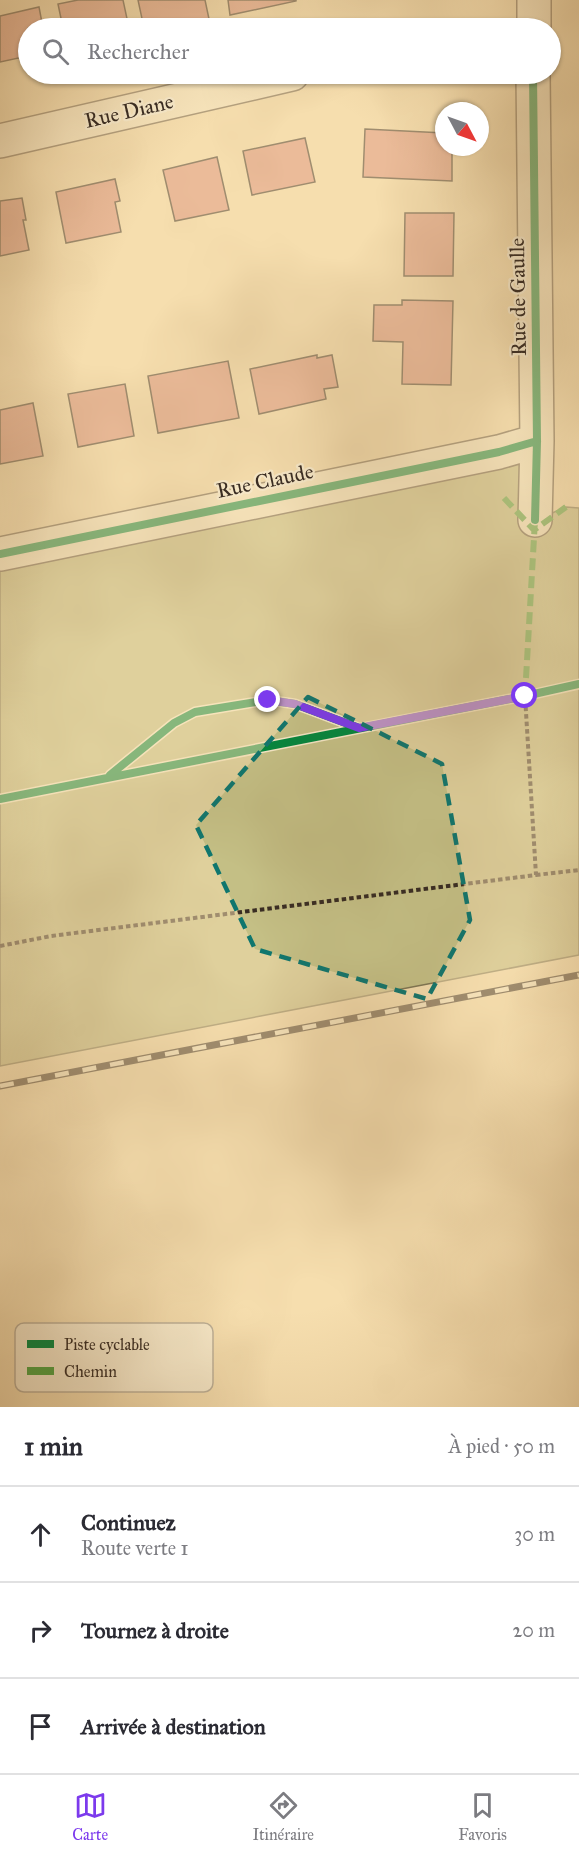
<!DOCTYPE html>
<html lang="fr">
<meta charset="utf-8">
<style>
:root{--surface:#fff;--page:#f2f2f3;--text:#2b2b33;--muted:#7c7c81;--line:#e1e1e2;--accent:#7c3aed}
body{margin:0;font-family:"IM FELL Great Primer",serif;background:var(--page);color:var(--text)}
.compass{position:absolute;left:435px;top:102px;width:54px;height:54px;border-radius:50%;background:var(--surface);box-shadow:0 2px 4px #0004;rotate:131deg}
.stop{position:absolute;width:18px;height:18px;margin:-14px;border:4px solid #7c3aed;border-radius:50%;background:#fff}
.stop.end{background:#7c3aed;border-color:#fff;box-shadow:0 2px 6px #0008}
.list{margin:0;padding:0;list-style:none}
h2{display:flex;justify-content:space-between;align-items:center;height:78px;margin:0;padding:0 24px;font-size:26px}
h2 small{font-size:20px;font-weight:400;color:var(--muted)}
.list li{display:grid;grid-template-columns:39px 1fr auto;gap:18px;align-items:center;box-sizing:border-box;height:96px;padding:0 24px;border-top:2px solid var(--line)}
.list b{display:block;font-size:22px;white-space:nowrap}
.list p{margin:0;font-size:20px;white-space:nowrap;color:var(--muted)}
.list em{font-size:20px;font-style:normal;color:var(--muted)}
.icon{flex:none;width:33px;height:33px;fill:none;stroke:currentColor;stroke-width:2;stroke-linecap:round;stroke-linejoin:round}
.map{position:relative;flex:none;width:579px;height:1407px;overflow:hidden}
.search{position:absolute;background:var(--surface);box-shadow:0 2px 4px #0004;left:18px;right:18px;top:18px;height:66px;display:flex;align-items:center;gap:15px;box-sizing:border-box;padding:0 21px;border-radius:33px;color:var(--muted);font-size:22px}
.sheet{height:366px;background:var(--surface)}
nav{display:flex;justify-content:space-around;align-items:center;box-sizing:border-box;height:84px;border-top:2px solid var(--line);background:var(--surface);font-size:16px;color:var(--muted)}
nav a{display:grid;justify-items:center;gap:3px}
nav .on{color:var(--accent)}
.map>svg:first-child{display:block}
.green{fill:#c4bf85;stroke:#7e7654;stroke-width:1.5}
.building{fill:#de907f;stroke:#382c23;stroke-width:1.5}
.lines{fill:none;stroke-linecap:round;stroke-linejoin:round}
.minor-casing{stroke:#675846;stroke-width:36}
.path{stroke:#382c23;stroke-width:4;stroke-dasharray:4.5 3;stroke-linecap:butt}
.minor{stroke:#f8eaca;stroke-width:33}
.rail-casing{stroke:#382c23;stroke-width:7}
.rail{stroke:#f8eaca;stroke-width:4.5;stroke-dasharray:14;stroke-linecap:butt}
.quiet{stroke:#53a442;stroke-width:6;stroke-dasharray:12 6;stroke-linecap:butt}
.cycleway-casing{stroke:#f8eaca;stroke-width:11}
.cycleway{stroke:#00873e;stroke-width:8}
.route{stroke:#7c3aed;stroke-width:8}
.marked{fill:none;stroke:#0f766e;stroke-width:4.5;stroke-dasharray:12 8;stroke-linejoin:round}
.labels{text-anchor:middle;stroke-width:4.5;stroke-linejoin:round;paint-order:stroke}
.street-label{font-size:21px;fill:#382c23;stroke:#f8eaca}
.key{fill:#f8eaca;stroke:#beb198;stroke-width:1.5}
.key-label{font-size:16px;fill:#382c23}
</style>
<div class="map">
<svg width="579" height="1407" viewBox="0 0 579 1407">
<rect width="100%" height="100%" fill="#f5deae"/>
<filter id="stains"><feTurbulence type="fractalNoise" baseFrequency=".00333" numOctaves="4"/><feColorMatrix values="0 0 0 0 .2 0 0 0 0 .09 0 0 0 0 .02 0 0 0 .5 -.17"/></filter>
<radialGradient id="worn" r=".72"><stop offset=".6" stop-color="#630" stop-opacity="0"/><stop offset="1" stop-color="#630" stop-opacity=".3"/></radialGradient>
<path class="green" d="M537 441 536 520 566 507 579 508V955L0 1066V554Z"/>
<path class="building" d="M78 0H123L129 28H63L58 4Z
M138 0H205L209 19 161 28H144Z
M228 0H296V1L230 15Z
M39 7 43 28H28V56L0 62V16Z
M365 129 444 133V147H452V181L363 177Z
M305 138 315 182 252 195 243 151Z
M217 157 229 210 175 221 163 170Z
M115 179 120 201 115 202 121 232 66 243 56 192Z
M22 198 26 220H23L29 250 0 256V201Z
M405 213H454L453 276H404Z
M402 300 453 301 451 385 402 384 403 342 373 341 374 305H402Z
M317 355V358L332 355 338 387 324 389 326 399 259 414 250 369Z
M228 361 239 418 158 433 148 376Z
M125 384 134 436 78 447 68 394Z
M33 403 43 456 0 464V410Z"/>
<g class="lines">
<g class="minor-casing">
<path id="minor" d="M534 28V0
M533 74 537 441 535 520
M0 141 292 74
M0 554 499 452 537 441"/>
</g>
<path class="path" d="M536 875 579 870
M0 946 51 936 536 875 525 696"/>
<use href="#minor" class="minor"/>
<g class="rail-casing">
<path id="rail" d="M0 1086 579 975"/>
</g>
<use href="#rail" class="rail"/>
<path class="quiet" d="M504 498 534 530 566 507
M525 696 535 520"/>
<g class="cycleway-casing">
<path id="cycleway" d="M533 74 537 441 535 520
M0 554 499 452 537 441
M110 775 174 723 195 712 268 700 295 704 359 728
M0 799 525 696 579 684"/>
</g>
<use href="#cycleway" class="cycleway"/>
</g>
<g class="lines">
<path class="route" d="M268 700 295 704 359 728 525 696"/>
</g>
<path d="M0 0H579V1407H0ZM308 697 442 764 470 920 427 999 255 949 196 825Z" fill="#f5deae" fill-opacity=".55" fill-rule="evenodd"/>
<path class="marked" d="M308 697 442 764 470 920 427 999 255 949 196 825Z"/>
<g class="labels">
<g class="street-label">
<text transform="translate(129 111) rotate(-13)" y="7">Rue Diane</text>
<text transform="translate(518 297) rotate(-91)" y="7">Rue de Gaulle</text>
<text transform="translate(265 481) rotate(-12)" y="7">Rue Claude</text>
</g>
</g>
<rect x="15" y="1323" width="198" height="69" rx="9" class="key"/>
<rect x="27" y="1340" width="27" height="8" fill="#00873e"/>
<rect x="27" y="1367" width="27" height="8" fill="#53a442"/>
<g class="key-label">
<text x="64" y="1350">Piste cyclable</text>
<text x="64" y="1377">Chemin</text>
</g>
<rect width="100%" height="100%" filter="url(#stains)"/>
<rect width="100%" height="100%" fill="url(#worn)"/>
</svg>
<svg class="compass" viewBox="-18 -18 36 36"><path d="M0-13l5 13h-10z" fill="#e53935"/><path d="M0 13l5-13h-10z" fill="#7c7c81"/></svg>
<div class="stop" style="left:525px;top:696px"></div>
<div class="stop end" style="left:268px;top:700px"></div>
<div class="search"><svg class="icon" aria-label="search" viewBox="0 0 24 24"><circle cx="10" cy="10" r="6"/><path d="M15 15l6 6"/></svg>Rechercher</div>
</div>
<section class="sheet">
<h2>1 min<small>À pied · 50 m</small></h2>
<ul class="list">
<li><svg class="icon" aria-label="ahead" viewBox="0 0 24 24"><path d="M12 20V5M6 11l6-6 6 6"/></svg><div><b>Continuez</b><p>Route verte 1</p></div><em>30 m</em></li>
<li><svg class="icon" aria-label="right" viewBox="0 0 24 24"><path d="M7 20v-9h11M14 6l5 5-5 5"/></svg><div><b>Tournez à droite</b></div><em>20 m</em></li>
<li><svg class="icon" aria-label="arrive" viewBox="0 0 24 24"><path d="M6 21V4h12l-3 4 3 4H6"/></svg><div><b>Arrivée à destination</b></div></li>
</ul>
</section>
<nav>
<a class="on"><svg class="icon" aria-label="map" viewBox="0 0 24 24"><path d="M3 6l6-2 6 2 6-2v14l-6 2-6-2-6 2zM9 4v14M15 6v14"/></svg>Carte</a>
<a><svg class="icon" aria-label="directions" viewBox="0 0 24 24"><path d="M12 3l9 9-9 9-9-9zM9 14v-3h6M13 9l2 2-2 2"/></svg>Itinéraire</a>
<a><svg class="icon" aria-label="saved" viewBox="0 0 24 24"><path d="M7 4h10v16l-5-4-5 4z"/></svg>Favoris</a>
</nav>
